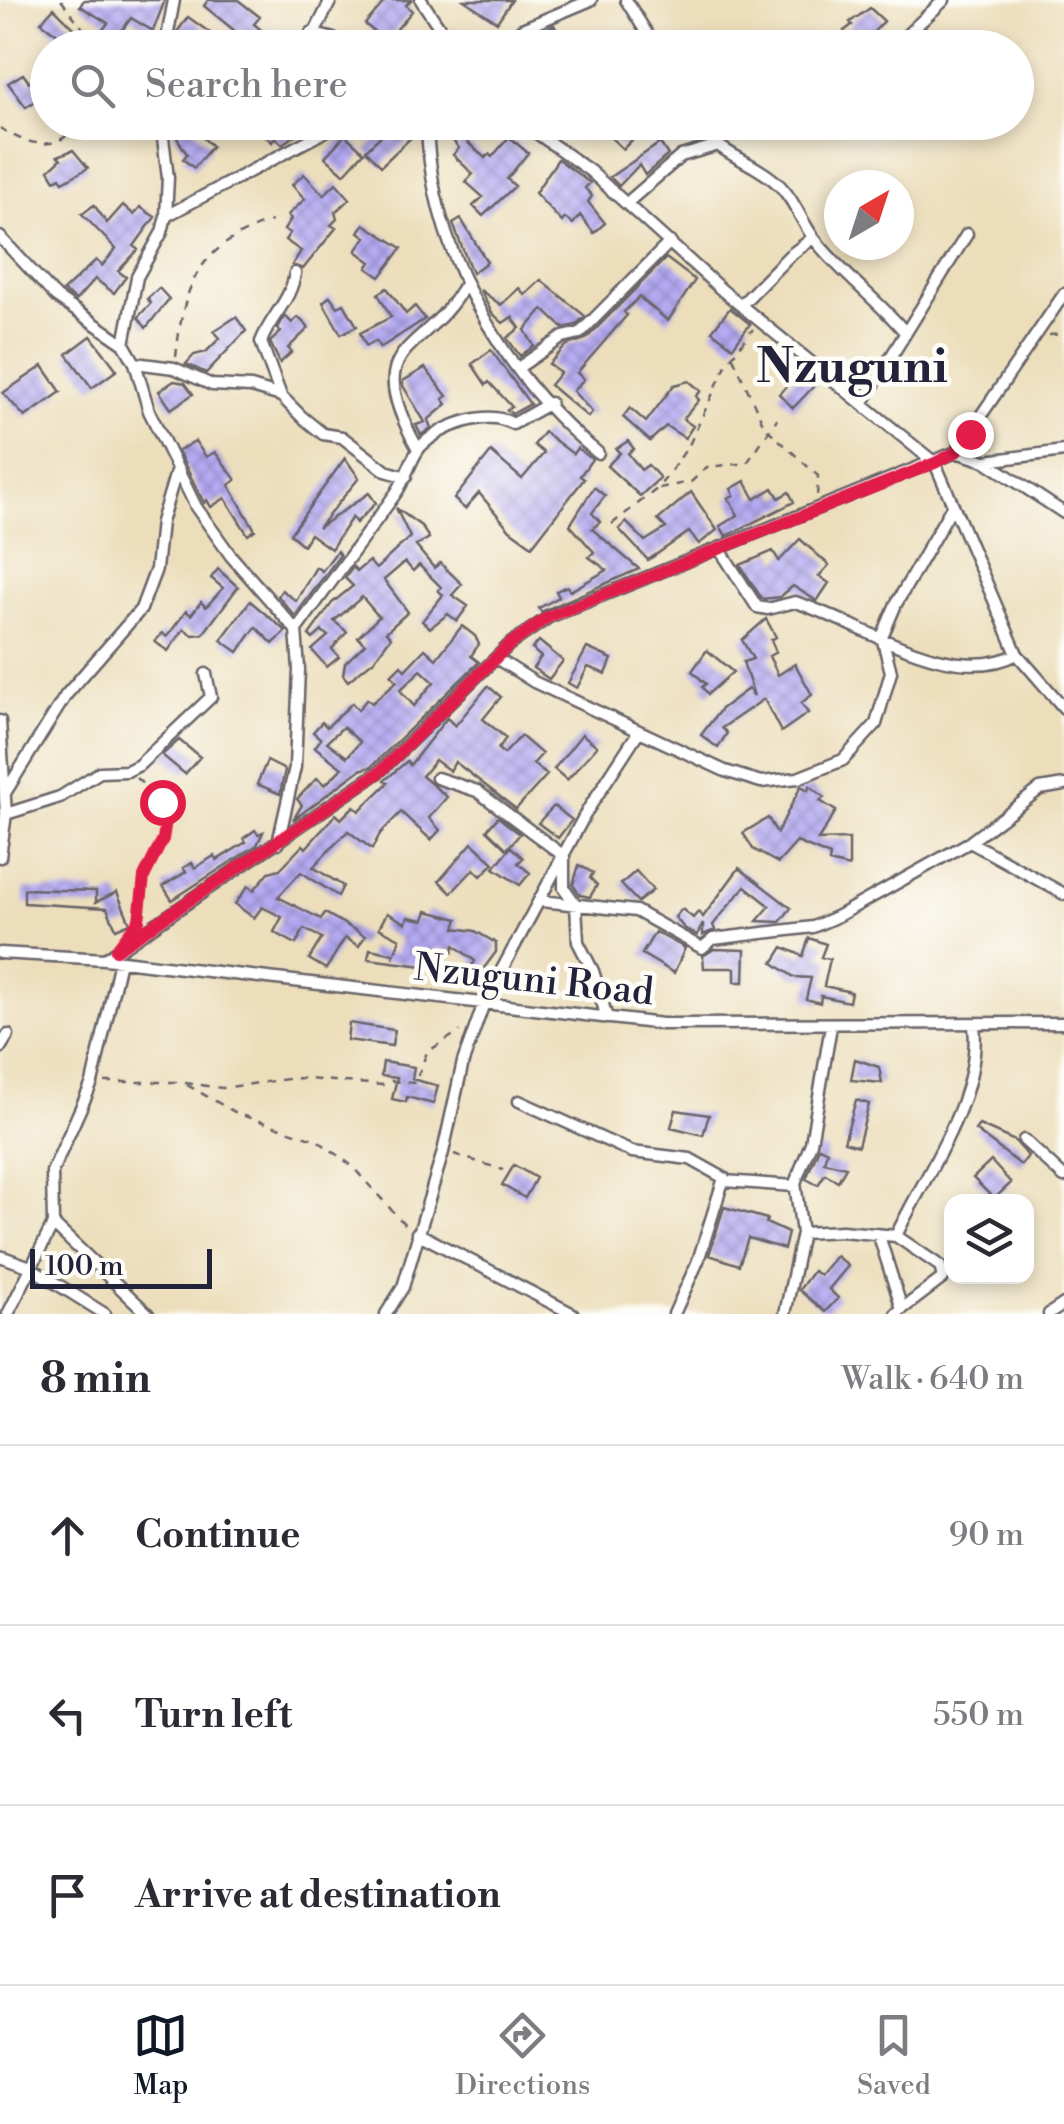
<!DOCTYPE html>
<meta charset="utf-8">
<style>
:root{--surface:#fff;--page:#f7f7f7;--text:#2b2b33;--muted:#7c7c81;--line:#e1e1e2;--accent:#111827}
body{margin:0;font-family:"Libre Bodoni",serif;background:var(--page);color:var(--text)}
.controls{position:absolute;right:30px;bottom:30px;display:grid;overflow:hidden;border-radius:20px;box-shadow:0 5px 15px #0003}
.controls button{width:90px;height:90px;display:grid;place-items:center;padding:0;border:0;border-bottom:2px solid var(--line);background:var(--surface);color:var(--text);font:50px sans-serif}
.compass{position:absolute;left:824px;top:170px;width:90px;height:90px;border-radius:50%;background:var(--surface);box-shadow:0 5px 15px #0003;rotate:39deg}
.scale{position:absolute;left:30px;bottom:25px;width:182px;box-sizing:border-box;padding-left:10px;border:5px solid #22223b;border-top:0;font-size:28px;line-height:35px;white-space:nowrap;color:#22223b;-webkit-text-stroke:8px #fdfcf7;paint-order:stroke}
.stop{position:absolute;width:30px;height:30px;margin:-22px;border:8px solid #e11d48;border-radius:50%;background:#fff}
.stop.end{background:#e11d48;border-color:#fff;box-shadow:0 2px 10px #0008}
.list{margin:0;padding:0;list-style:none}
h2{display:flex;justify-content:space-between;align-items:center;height:130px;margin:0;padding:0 40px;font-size:42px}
h2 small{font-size:32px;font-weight:400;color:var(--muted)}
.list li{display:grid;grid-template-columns:65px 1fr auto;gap:30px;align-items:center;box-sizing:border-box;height:180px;padding:0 40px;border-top:2px solid var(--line)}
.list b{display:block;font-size:38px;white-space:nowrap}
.list em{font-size:32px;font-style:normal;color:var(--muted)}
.icon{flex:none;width:55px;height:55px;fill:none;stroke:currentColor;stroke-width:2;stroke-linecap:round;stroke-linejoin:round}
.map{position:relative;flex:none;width:1064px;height:1314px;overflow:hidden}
.search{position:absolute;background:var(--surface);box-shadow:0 5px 15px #0003;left:30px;right:30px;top:30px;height:110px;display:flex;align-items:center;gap:25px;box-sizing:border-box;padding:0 35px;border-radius:55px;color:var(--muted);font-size:38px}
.sheet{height:670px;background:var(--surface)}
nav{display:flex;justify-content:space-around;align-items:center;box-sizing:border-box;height:140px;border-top:2px solid var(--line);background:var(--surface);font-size:28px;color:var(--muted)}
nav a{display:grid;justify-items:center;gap:5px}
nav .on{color:var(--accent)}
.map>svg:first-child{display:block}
.building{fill:url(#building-cross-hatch);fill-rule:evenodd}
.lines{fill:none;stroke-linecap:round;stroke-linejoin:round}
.minor-casing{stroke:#696468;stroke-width:15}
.path{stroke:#696468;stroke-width:2.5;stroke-dasharray:8 8;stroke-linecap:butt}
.minor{stroke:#fff;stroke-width:10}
.route{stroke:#e11d48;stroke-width:12}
.labels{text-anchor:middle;stroke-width:9;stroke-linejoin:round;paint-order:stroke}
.street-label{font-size:38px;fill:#22223b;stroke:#fdfcf7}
.district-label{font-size:48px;font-weight:bold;fill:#22223b;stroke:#fdfcf7}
</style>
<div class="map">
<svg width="1064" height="1314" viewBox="0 0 1064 1314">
<defs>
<pattern id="building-cross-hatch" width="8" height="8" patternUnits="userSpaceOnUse" patternTransform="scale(2.5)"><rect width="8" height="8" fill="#b5aaf3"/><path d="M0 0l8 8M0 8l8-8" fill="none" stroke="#938ac6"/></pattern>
</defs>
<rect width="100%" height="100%" fill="#fdfcf7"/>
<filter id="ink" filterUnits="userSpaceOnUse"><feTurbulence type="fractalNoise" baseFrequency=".01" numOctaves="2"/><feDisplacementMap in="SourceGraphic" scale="20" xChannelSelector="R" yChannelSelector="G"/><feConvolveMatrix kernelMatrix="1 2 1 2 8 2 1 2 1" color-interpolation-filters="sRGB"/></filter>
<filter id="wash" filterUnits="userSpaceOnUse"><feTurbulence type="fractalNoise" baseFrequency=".0048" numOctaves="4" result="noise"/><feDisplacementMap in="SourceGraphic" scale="40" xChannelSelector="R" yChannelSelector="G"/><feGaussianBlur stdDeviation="2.25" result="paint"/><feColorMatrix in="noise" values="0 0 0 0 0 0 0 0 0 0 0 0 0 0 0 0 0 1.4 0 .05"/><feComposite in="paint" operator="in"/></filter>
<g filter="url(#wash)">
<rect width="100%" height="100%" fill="#ecdebb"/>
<g id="blocks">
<path class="building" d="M84 0H165L153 31 131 18 118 36 126 42 121 48H77L41 22 54 8 91 45 108 23 80 6Z
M208 0H238L260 17 254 24 273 40 266 48H256L204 6Z
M386 0H411L406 5 412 11 386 42 365 24Z
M464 0H512L497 22Z
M870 8 884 21 864 42 860 37 853 43 844 31 852 25 850 22Z
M188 17 209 32 197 48H174L177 32Z
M554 25 563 42 556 48H512Z
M48 70V92L26 107 8 83 23 74 29 82Z
M180 122H186L212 146 194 168 183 159 187 154 171 128Z
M251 122 272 127 275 123 282 130 288 122H315L282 144 275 137 272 142Z
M395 122H414L419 130 381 166 366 150Z
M458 122 468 134 463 138 485 158 489 154 492 157 509 137 528 153 507 179 515 186 483 216 473 206 483 197 466 182 473 174 453 155 459 148 442 128Z
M585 122H650L623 149 604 131 601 135Z
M345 135 364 152 344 174 325 157Z
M660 143 668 155 645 175 639 165 619 186 610 177Z
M73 150 88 168 63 182 60 177 55 180 49 170 61 159 58 156Z
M558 159 590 183 585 188 592 196 588 202 605 223 594 233 580 215 573 224 565 218 562 222 535 193Z
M304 174 324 195 336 183 350 199 335 212 337 219 331 225 336 228 303 269 292 265 301 251 285 240 290 233 284 230 291 219 288 215 305 199 292 185Z
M94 205 107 223 123 205 134 215 140 207 155 217 134 246 138 250 118 271 126 277 114 293 95 279 76 300 63 291 96 260 102 266 116 249 82 214Z
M461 219 487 262 472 273 453 224Z
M364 224 402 248 380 277 367 268 371 262 356 251 366 237 359 232Z
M666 258 695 280 668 321 639 297 624 312 627 315 577 373 584 379 573 391 592 412 588 417 550 385 560 373 549 364 567 345 586 339Z
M541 280 585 316 576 325 563 328 543 309 525 330 534 346 520 356 507 338 520 328 512 317 503 323 492 313 480 290 501 305 519 288 525 295Z
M159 288 169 299 146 328 138 317 151 303 147 299Z
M387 288 406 314 415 306 425 319 380 348 376 341 366 346 360 333 391 317 378 294Z
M330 296 338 307 344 304 357 326 341 334 323 302Z
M730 308 750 324 733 347 712 331Z
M285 316 292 323 298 317 309 328 288 348 292 352 280 363 270 342 281 332 277 328Z
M236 317 246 331 206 373 186 364 194 355 206 352 220 338 214 331Z
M91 336 117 370 92 388 67 354Z
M491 350 530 404 512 414 507 410 512 407 489 382 486 385 472 364Z
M43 366 61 392 25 417 3 393Z
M425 368 447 396 443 399 447 404 428 420 431 428 421 435 416 425 425 422 403 386V381Z
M799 373 815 385 793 408 779 394Z
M174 381 185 383 193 394 171 409 159 391Z
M689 381 701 391 696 396 699 400 683 419 693 426 685 438 666 426 650 441 623 417 630 408 646 422 674 385Z
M544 432 573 454 577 448 592 459 580 476 584 479 532 546 510 530 479 493 465 509 454 499 491 452 522 479 544 453 534 445Z
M195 441 206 457 215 452 236 480 229 485 255 530 248 535 225 498 211 507 207 500 204 503 178 451Z
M628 441 634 449 628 453 641 470 648 465 660 478 640 496 607 466 620 453 616 449Z
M345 458 359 478 318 528 369 493 376 503 356 523 352 517 331 549 310 534 303 545 290 534Z
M745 481 755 499 773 488 779 498 789 492 794 502 726 536 720 526 738 515 728 498 734 495 731 489Z
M594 487 605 496 592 513 600 522 592 529 639 569 541 612 539 608 559 597 556 591 567 586 570 591 607 570 589 557 594 552 570 525Z
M691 492 717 530 699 544 689 532 648 560 619 529 626 522 645 541 666 528 658 520Z
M396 508 421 526 429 538 416 546 434 568 440 563 462 584 452 595 468 606 457 621 448 614 430 628 422 621 443 595 438 590 441 587 419 565 413 571 405 562 384 580 408 612 386 632 391 637 374 660 348 681 343 675 345 663 365 644 358 637 379 617 362 597 334 621 347 632 332 649 339 657 327 667 312 650 328 636 322 631 313 639 309 635 332 603 353 586 345 578 353 567 357 571 369 561 376 569 410 537Z
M800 539 829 565 819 576 829 583 817 601 793 586 780 597 762 599 740 565 773 551 779 561Z
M337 551 340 555 295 616 278 596 282 590 296 601 316 567 322 571Z
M218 569 238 587 203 634 193 635 184 629 168 651 155 642 162 633 167 637 186 611 191 615 201 602 206 607 223 588 211 578Z
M250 601 286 631 273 644 256 627 238 652 221 640Z
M766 619 776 637 771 640 776 652 769 656 778 675 795 664 812 695 801 703 808 713 781 732 764 699 722 728 727 733 718 748 701 735 721 709 748 689 754 696 743 662 753 659 742 640Z
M462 626 475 636 479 644 471 656 479 662 371 767 360 770 293 820 302 805 297 799 317 778 325 785 342 768 315 747 321 739 313 732 322 722 327 727 352 703 358 710 367 699 372 703 397 681 391 675 401 665 405 670 425 649 436 659ZM421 670 434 682 414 706 400 690ZM343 727 360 742 347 757 327 742Z
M539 641 563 661 549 679 533 668 541 657 532 649Z
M587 648 612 659 606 674 588 667 577 688 568 683Z
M707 650 733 672 708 694 702 687 706 684 692 671Z
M488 686 501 697 483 719 506 738 498 749 504 754 521 736 542 754 533 764 547 775 516 809 455 762 450 771 435 760 422 776 447 797 429 818 440 830 431 840 401 812 380 834 372 849 348 831 313 867 343 886 338 896 301 872 278 897 321 919 325 913 365 936 359 946 345 938 326 969 309 959 322 938 304 929 296 944 274 932 282 917 262 907 254 918 235 904 248 886 254 890 269 872 280 869 303 845 306 848 336 814 341 819 354 806 359 811 388 783 385 780 407 761 410 765 447 718 455 726Z
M582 734 597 746 567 780 554 769Z
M179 740 200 757 185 774 162 755Z
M267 761 285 770 280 794 257 784Z
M801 786 808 790 810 786 824 797 820 801 836 811 818 840 849 839V867L829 862 830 856 797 842 778 863 753 849 743 833 768 818 777 833Z
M554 806 572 820 558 838 538 823Z
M498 817 520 834 507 849 487 830Z
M255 830 258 834 263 832 257 845 172 900 163 886 186 872 183 868 192 863 195 868 214 856 217 860 246 842 244 838Z
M472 843 494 863 481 876 474 869 451 893 439 881Z
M511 847 523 858 518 863 530 873 520 885 494 868Z
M579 865 593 873 590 878 597 885 590 897 580 895 573 885Z
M739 868 791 908 780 922 757 921 770 906 745 886 713 925 715 930 703 935V924L697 935 684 928 675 917 682 909 693 918 698 912 703 917Z
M636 871 653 890 638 902 621 884Z
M24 889 96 891V902L117 892 130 923 116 929 107 908 24 903Z
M427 911 458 919 455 928 475 931 496 943V952L478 976 469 971 475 961 454 945 453 952 434 949 431 967 368 959 370 949 394 954 393 958 400 939 379 928 387 913 406 923 408 917 424 920Z
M655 932 685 948 674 973 642 954Z
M809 938 826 944 821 957 830 959 824 986 851 992 849 1002 821 996 820 1003 806 999 811 978 794 977 773 963 783 947 803 956Z
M714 949 745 950 744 982H735V968H704L703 956Z
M349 1023 394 1030 392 1046 347 1040Z
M855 1059 879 1067 882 1083 851 1080Z
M383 1062 414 1067 412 1079 438 1086 433 1104 407 1097 406 1102 392 1099 397 1078 381 1076Z
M856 1100 869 1104 858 1146 844 1142Z
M676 1110 709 1115 703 1135 671 1127Z
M979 1125 1015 1141 1028 1156 1021 1165 975 1130Z
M819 1147 827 1151 824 1162 846 1167 838 1181 825 1174 818 1185 806 1179Z
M991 1161 1011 1183 994 1199 973 1178Z
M514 1165 536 1178 525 1198 502 1185Z
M724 1207 767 1219 766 1223 788 1233 784 1249 748 1238 739 1265 709 1255Z
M836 1256 848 1266 829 1289 838 1298 825 1312 799 1290 813 1271 820 1275Z"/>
</g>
</g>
<g filter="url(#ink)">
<use href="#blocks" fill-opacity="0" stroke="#696468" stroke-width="2.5"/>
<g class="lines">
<g class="minor-casing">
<path id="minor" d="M421 0 453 48
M626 0 656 48
M311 33 368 48
M165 48 174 0
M307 48 331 0
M497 48 522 29 591 0
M893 48 944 0
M427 122C429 247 501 374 598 453
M521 122 590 171 723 291 935 463 1017 654 1064 708
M699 122C716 155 751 159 777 183 794 198 802 224 816 241 843 275 877 299 904 331
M628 202 681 156 715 146
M166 216 343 122
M0 237 56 297 124 344 135 363 149 411 196 507 231 556 296 630 299 669 295 767 278 843
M295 273C291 301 270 317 261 342L281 396 302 417 323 434 342 437 386 471 406 477
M741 305 789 256 813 238
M124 344 137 277 162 232 166 216 168 178 161 122
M135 363 174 368 212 385 251 387 281 396
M518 368 563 337 580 333 670 242
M863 402 967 234
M418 449C356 338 427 357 466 282
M956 452 985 461 1064 513
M986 461 1064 451
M719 548 757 607 768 609 795 602C860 622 951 689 1017 654
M296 630C329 585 363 539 396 493 406 479 411 457 421 446 441 426 488 408 513 424L550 403
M496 658 534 682 725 771 761 782 798 778 843 760 876 724 891 672 882 637 896 604 953 505
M0 721 6 814
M437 778 477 791 564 856V888L576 905 578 942 593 971 607 1018
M5 793 66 695 141 609 156 569 161 522 177 469
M970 842 1064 894
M0 857 6 814 60 797 100 772 127 771 139 765 211 697 206 674
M541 901 636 911 702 948 713 939 813 927 838 916 970 842 1040 789 1064 785
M0 953 105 959 662 1024 1064 1023
M105 959 379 772 510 644 549 617 956 452 1064 294
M0 1048 8 1035
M519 1101 632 1152 690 1159 724 1178 698 1261 674 1314
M1024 1140 1064 1177
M724 1181 795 1186
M53 1224 148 1314
M417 1233 573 1314
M802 1233 842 1231 896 1236 940 1266 943 1278 902 1309
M879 1236 902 1309 896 1314
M896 1236C926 1172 982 1098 974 1025
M0 1256 28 1266 105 1314
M8 1314 53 1224 52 1172 92 1083 120 961
M386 1314 403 1287 443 1152 463 1062 484 1003 587 811 639 731
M785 1314 802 1233 795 1183 811 1143 831 1026
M1049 1314 1064 1304"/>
</g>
<path class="path" d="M61 0 98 48
M0 128C23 144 62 155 76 122
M1049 335 1064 334
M176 357C184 282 197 248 271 221
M733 357 764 426 818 476 817 498
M659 488 691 482 707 467 747 463 777 419
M612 524 658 488 673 468 689 445 727 363 753 329
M136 778C183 819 163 826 145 875 140 889 142 907 138 922
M105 1082H178L222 1088 295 1078 383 1085 391 1081 415 1083 427 1052 460 1031
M187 1085 238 1114 317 1140 351 1165 406 1226
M454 1154 503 1170"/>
<use href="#minor" class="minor"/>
</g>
</g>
<g class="lines" filter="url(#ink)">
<path class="route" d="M162 802 166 820 163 839 144 877 139 920 116 950 380 772 510 644 548 617 935 463 956 452 970 434"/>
</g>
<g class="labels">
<g class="street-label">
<text transform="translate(534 979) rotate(6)" y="13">Nzuguni Road</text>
</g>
<g class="district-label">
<text x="852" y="382">Nzuguni</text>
</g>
</g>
</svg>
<div class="controls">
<button><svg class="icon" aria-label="layers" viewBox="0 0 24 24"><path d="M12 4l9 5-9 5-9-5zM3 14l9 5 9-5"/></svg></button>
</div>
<svg class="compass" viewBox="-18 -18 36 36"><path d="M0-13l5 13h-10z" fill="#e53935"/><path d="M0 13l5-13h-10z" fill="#7c7c81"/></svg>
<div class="scale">100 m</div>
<div class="stop" style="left:162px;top:802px"></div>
<div class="stop end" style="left:970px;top:434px"></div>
<div class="search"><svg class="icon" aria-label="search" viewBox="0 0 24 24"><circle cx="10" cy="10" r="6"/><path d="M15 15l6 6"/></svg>Search here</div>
</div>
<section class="sheet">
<h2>8 min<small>Walk · 640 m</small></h2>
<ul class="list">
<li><svg class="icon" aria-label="ahead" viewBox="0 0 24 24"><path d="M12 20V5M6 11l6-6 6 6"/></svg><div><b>Continue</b></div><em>90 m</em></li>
<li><svg class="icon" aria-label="left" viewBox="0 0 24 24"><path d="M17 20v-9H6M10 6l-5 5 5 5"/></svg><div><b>Turn left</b></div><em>550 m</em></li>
<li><svg class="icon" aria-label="arrive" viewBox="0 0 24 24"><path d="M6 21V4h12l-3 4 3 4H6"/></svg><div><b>Arrive at destination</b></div></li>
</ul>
</section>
<nav>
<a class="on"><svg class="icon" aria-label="map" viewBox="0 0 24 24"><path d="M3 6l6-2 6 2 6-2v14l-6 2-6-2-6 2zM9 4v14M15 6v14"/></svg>Map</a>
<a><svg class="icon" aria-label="directions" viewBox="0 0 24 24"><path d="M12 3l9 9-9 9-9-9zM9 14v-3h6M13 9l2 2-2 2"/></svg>Directions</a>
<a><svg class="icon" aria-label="saved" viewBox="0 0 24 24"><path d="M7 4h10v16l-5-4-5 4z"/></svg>Saved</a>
</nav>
